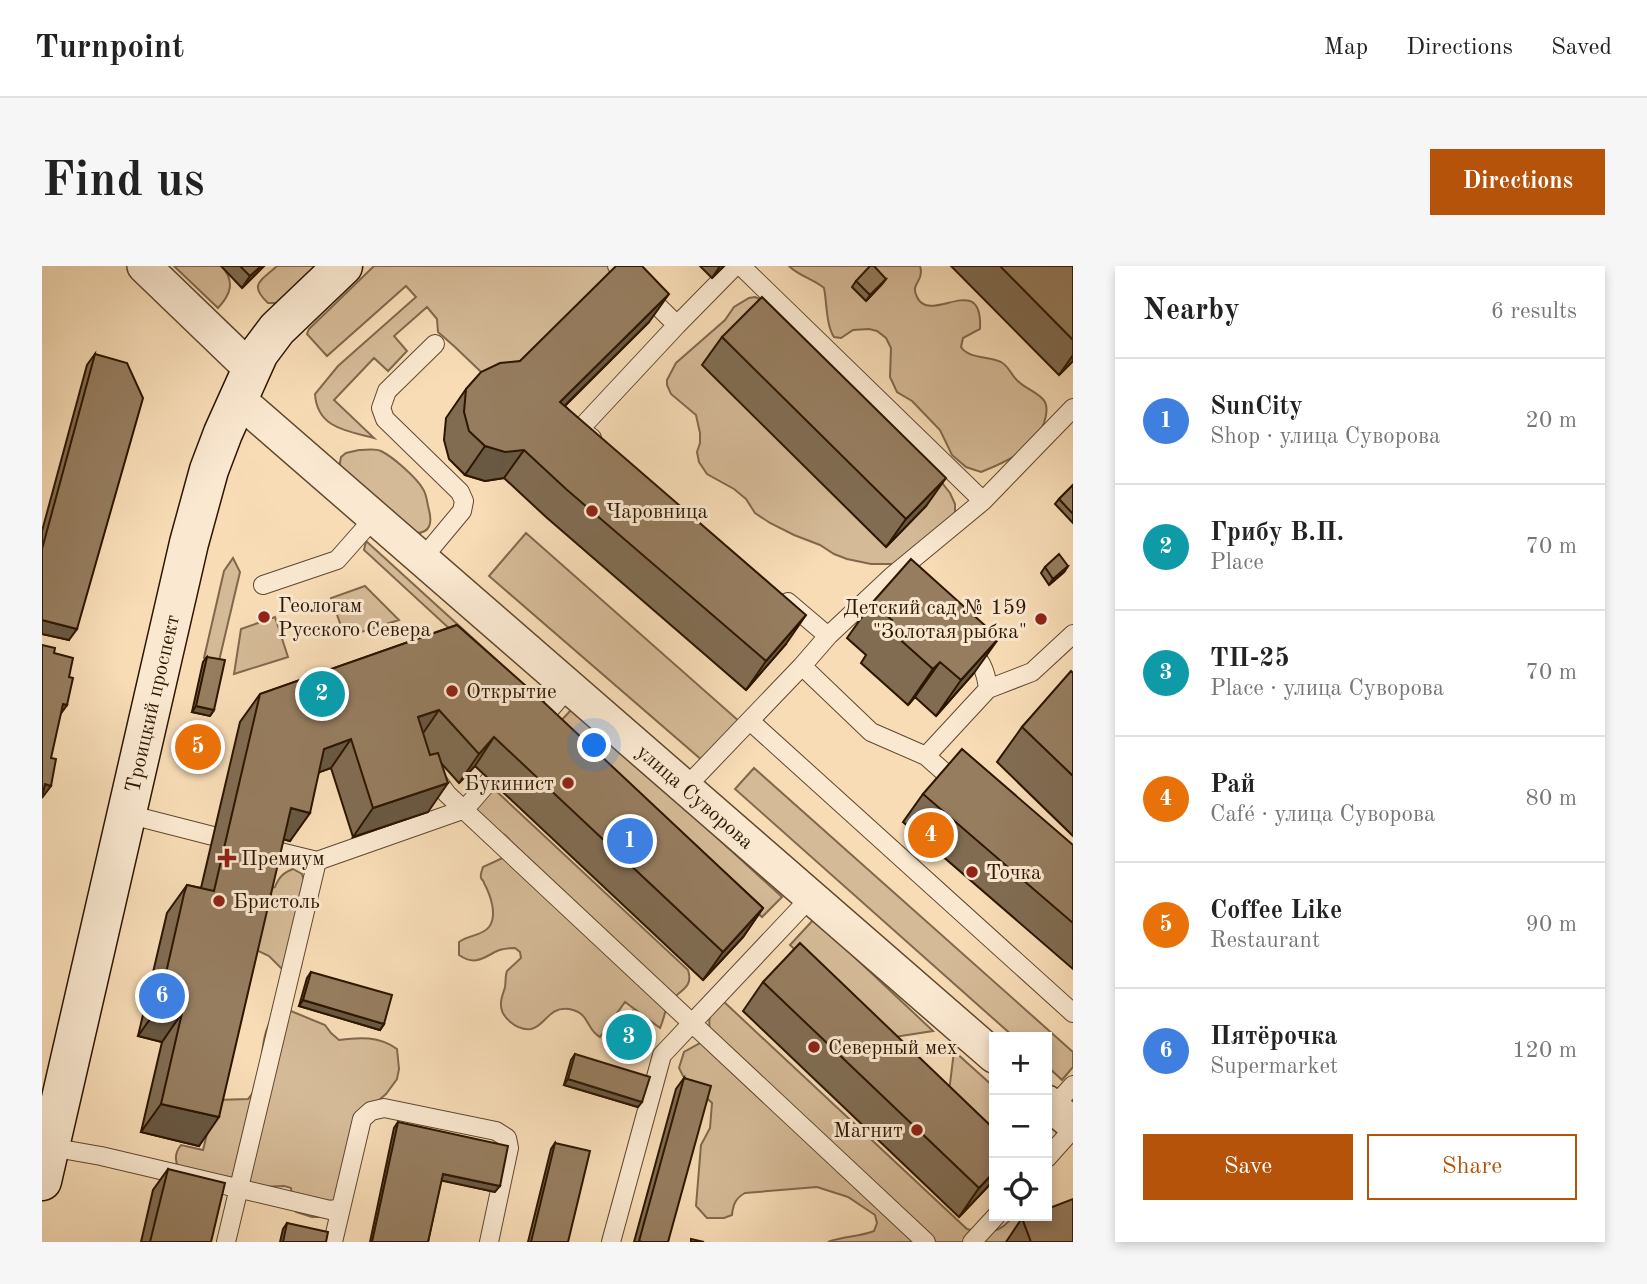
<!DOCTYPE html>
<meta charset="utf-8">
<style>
:root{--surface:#fff;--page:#f6f6f6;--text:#222;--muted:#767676;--line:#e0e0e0;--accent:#b45309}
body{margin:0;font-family:"Old Standard TT",serif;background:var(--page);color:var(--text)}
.controls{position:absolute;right:21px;bottom:21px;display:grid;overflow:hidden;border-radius:0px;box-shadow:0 4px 10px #0003}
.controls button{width:63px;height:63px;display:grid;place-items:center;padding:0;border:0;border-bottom:2px solid var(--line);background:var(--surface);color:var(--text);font:35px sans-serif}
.you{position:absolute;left:553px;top:480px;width:24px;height:24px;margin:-18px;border:5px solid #fff;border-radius:50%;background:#1a73e8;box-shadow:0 0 0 10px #1a73e833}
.badge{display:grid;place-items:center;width:46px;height:46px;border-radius:50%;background:var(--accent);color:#fff;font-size:23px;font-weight:700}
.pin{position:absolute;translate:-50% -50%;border:4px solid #fff;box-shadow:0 2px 7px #0006}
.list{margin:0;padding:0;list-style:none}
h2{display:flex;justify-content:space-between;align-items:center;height:91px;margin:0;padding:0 28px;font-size:30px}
h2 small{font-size:23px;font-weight:400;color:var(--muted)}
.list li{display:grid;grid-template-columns:46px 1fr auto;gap:21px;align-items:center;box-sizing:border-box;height:126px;padding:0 28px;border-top:2px solid var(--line)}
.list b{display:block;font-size:26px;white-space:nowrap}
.list p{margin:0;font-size:23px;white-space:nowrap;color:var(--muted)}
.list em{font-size:23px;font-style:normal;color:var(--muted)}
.actions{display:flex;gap:14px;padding:21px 28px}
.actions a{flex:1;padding:16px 0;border:2px solid var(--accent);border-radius:0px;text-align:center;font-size:24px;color:var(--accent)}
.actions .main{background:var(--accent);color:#fff}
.icon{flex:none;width:38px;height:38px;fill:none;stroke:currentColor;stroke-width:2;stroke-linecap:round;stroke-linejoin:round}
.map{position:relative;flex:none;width:1031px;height:976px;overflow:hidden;border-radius:0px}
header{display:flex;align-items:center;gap:42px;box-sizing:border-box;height:98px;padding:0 35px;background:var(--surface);border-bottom:2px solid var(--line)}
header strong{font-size:33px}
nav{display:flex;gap:38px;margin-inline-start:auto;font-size:24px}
.intro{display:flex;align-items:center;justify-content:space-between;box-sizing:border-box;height:168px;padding:0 42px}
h1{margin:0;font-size:49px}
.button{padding:18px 32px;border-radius:0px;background:var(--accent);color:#fff;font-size:24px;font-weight:700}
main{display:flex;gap:42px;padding:0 42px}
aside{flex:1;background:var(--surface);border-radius:0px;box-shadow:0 4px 10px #0003}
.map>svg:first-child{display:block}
.green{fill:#d5ba97;stroke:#81684c;stroke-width:2}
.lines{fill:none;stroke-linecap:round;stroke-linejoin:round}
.service-casing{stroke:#60482e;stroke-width:20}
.minor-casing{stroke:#60482e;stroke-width:36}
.secondary-casing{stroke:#2d1601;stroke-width:41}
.service{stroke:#fae8d0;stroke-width:18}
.minor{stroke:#fae8d0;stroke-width:33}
.secondary{stroke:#fae8d0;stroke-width:38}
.wall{fill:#816c52;stroke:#2d1601;stroke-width:2}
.shaded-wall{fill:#695842;stroke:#2d1601;stroke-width:2}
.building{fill:#967d5f;stroke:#2d1601;stroke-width:2}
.poi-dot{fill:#8f2418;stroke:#fae8d0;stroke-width:2.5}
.labels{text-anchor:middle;stroke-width:6;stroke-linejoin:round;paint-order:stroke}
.poi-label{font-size:21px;fill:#2d1601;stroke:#fae8d0;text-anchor:start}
.street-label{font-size:21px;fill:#2d1601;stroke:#fae8d0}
</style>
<header>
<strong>Turnpoint</strong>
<nav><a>Map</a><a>Directions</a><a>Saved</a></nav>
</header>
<div class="intro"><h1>Find us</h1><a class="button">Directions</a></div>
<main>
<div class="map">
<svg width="1031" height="976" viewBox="0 0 1031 976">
<rect width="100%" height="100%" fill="#f7dcb6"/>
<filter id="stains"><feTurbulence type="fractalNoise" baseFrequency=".00286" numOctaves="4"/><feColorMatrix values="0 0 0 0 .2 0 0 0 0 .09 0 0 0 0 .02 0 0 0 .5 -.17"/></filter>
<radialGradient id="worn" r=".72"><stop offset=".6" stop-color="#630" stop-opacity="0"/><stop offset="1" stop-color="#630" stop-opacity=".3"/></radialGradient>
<path class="green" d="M132 0H180C193 16 189 28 176 42Z
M235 0H274L237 37H226C206 18 219 15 235 0Z
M332 0H582L458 124 413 81 396 66 395 53 385 41 352 70 365 85 346 105 332 92 292 134 332 172C305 165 275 162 273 128L296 100 374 31 364 20 285 90 265 68 267 63Z
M747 0H878C879 3 879 8 878 11 875 19 870 21 875 31 888 60 941 3 938 63L921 72 919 81C927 93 946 90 959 96 968 101 969 110 977 116 984 123 998 127 1003 136 1006 142 1004 151 1002 157 992 184 964 196 939 206L924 201 910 189 898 164 870 135 855 126 848 111 849 82 844 72 835 65 827 63 811 64 799 72 792 71C784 59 785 37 782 22 771 13 757 10 747 0Z
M713 31 722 35 865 172 908 227 913 238V249L856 298H829L805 293 792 288 778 279 752 269 728 257 713 247 704 233 692 223 665 208 657 196 655 186 658 177V167L654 149 629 128 625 119V114L634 97 683 54 692 41 707 32Z
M317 184C324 184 333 182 339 185 351 191 374 211 381 223 385 229 385 237 387 244 390 256 389 267 374 267L297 202 299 191 304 187Z
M484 267 698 456 661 495 447 310Z
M324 275 491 427 474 424 322 284Z
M191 292 198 306 177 395 162 392 182 305Z
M323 320 357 354 303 371 289 332Z
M233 351 246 391 192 408 199 363Z
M532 441 740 631 720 651 511 463Z
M712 502 1031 786V801L1020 814 1005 800V771H972L693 523Z
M452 523 646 704C653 725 632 725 625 740 623 747 621 755 618 762L583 736 558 771C543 763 549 747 527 743 506 740 504 760 489 763 475 765 458 751 459 737 459 731 462 726 463 721 464 715 463 710 465 705L479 692 478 686 473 682C467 682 461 682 455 685 441 692 433 700 417 689V676C426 669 440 670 447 661 456 649 448 628 442 617 442 615 440 614 439 612 438 609 440 604 441 601L465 590 469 579 467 573 463 569 454 564 431 542 444 526Z
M251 603 260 608 263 618 259 701 252 706 244 707 227 690 212 683 225 624 233 621C237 611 241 607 251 603Z
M772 653 891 765 846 772 748 679Z
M680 734 925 963C945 969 959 967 971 950H1002L1010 961 971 976H786C801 970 817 971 832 965L835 957 833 949 806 931 775 921 703 927C694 932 691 938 690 949L682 952H665L654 940 659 879 668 862 670 837 641 810 637 802 642 786 658 777 668 763C665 749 671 744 680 734Z
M239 741 283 759 289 767 297 774C318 771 337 770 355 783L357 803 355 813 344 828 330 840 291 940 278 951H270L254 946 251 939 249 922 242 920 216 921 137 904C133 894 132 888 139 879L161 884 171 843 175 834 206 833C228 809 210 768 239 741Z
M912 785 952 821V867L907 826Z"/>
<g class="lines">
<g class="service-casing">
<path id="service" d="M575 0 635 59
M699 0 941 235
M550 172 538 163 635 59 693 0
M380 293 420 245 422 235 418 226 343 153 339 142 345 125 393 78
M221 319 295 294 332 252
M746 336 786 370
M760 400 829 466 884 490
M946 423 990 406 1031 368
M708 455 1031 747
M493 461 527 421
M388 504 405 528 884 976
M919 521 884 490 946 423C944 404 938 392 924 380
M643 522 760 400 786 370 849 311 941 235 1031 142
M85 548 171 570
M226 583 275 595 423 543 448 514
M1011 841 1031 819
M8 881 59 890 288 944 298 942
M1005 892 1031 863
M184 976 275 595
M291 976 320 853 329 845 342 842 454 865 465 872 467 882 447 976
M569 976 620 789 769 631
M930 976 954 950"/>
</g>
<g class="minor-casing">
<g id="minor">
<path d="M102 0 209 103"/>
<path id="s1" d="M196 133 952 790"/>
<path d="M1005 836 1031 858"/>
</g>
</g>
<g class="secondary-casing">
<g id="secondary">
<path id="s2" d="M0 915 147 277 167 204 181 167 217 87 235 63 301 0"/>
</g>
</g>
<use href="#service" class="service"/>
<use href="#minor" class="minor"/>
<use href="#secondary" class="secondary"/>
</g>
<path class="wall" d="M179 0H222L200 22Z
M658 0H682L670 12Z
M909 0H1031V95L1017 109Z
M844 13 840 18 824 35 810 21 814 15Z
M607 56 523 140 744 378 704 424 504 251 462 212 443 215 423 209 407 193 402 174 404 152 424 123 478 95Z
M680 71 884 240 844 281 660 99Z
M53 88 27 374 0 368V265L45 99Z
M1031 219V257L1013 238 1017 233Z
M1026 300 1022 306 1007 319 999 307 1003 301Z
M830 337 932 407 894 450 873 431 866 439 819 397 824 389 805 372Z
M415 359 721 642 701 671 661 714 433 500 417 517 399 497 386 546 311 571 289 502 277 506 248 575 241 573 157 880 99 866 120 776 96 770 125 647 145 619 159 622 198 456 218 428Z
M165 391 172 444 168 450 150 446 161 396Z
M1031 407V570L955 496 980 461Z
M155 470 157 498 146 496 151 475Z
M881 528 1031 579V703L861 556Z
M269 706 342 758 338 764 257 740 265 712Z
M721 716 952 914 917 951 701 745Z
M572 767 607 769 587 790 567 772Z
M533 788 596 841 522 819 529 794Z
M642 812 626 976H592L634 823Z
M356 856 453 926 399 914 386 976H328L352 862Z
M513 877 526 976H486L509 883Z
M126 903 169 976H99L111 924Z
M980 952 1031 976H964Z
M245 957 284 976H238L241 963Z"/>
<path class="shaded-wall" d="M219 0H222L200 22 208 10Z
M678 0H682L670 12Z
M844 13 840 18 824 35 828 29Z
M627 28 607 56 498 164 518 136Z
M1031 89V95L1017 109Z
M443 180 482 184 462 212 443 215 423 209Z
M904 212 884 240 844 281 864 253Z
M1026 300 1022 306 1007 319 1011 313Z
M764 349 744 378 704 424 724 395Z
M0 354 35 363 27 374 0 368Z
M957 372 932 407 894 450 919 414Z
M898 396 873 431 866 439 891 403Z
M21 438 25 439 10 460Z
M154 440 172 444 168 450 150 446Z
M397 444 377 473 376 451Z
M452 471 433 500 417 517 437 488Z
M309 473 289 502 262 512 282 483Z
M150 490 161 492 157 498 146 496Z
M406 517 386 546 311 571 331 542Z
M3 518 9 520 0 532Z
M249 542 268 547 248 575 229 570Z
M721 642 701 671 661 714 681 686Z
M261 734 342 758 338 764 257 740Z
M116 742 140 747 120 776 96 770Z
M526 813 600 836 596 841 522 819Z
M119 838 177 851 157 880 99 866Z
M952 906V914L917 951 937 922Z
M401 908 458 920 453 926 397 914Z"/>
<path class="building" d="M198 0H219L208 10Z
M574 0H600L627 28 518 136 764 349 724 395 524 223 482 184 463 186 443 180 427 165 422 146 424 123 439 106 458 97 478 95Z
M828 0H832L844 13 828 29 814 15Z
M958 0H1031V74Z
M720 31 904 212 864 253 680 71Z
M53 88 85 97 101 132 35 363 0 354V283Z
M1031 219V248L1017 233Z
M1017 288 1026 300 1011 313 1003 301Z
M869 293 957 372 919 414 898 396 891 403 844 361 850 354 830 337Z
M415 359 493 428 721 642 681 686 452 471 437 488 397 444 376 451 388 489 396 487 406 517 331 542 309 473 282 483 268 547 249 542 177 851 119 838 140 747 116 742 142 628 145 619 172 625 218 428Z
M0 379 13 382 12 387 31 392 27 411 31 412 25 439 21 438 9 492 14 493 9 520 3 518 0 530Z
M165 391 183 394 172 444 154 440Z
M1029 405 1031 407V510L980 461Z
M155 470 166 472 161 492 150 490Z
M920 483 1031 579V657L881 528Z
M758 677 952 863V906L937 922 721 716Z
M269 706 350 729 342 758 261 734Z
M591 745 611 763 591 784 572 767Z
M533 788 608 811 600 836 526 813Z
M642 812 669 820 626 976H600L597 975Z
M356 856 466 880 458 920 401 908 386 976H330Z
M513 877 548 885 526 976H489Z
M126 903 183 917 169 976H108Z
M1031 933V976H989L980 952 986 950H1005V943Z
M245 957 286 966 284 976H241Z
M649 973 662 976H649Z"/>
<g class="poi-dot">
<circle cx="550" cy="245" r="7"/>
<circle cx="222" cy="351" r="7"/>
<circle cx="999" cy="353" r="7"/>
<circle cx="410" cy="425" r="7"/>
<circle cx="526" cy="517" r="7"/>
<path d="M181.5 581.5h7v7h7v7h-7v7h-7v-7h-7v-7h7z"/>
<circle cx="930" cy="606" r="7"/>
<circle cx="177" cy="635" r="7"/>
<circle cx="772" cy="781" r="7"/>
<circle cx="875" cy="864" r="7"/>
</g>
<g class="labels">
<g class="poi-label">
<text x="564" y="252">Чаровница</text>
<text x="236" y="346">Геологам<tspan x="236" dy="24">Русского Севера</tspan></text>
<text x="985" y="348" text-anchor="end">Детский сад № 159<tspan x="985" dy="24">"Золотая рыбка"</tspan></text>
<text x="424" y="432">Открытие</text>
<text x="512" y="524" text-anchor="end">Букинист</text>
<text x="199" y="599">Премиум</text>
<text x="944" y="613">Точка</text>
<text x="191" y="642">Бристоль</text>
<text x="786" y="788">Северный мех</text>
<text x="861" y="871" text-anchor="end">Магнит</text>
</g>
<g class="street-label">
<text dy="7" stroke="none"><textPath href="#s2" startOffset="490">Троицкий проспект</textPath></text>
<text dy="7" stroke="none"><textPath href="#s1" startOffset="606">улица Суворова</textPath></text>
</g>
</g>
<rect width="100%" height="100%" filter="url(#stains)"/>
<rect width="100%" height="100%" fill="url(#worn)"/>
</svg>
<div class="controls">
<button>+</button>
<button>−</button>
<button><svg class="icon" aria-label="locate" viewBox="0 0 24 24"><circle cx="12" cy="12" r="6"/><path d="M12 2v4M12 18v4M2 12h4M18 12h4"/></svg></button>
</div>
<div class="you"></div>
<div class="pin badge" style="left:588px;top:575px;background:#3f7fe0">1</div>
<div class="pin badge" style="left:280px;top:428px;background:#0f9aa8">2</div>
<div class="pin badge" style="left:587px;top:771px;background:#0f9aa8">3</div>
<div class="pin badge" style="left:889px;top:569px;background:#e8710a">4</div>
<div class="pin badge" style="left:156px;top:481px;background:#e8710a">5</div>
<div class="pin badge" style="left:120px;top:730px;background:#3f7fe0">6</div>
</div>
<aside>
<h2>Nearby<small>6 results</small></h2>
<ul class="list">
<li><span class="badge" style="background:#3f7fe0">1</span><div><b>SunCity</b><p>Shop · улица Суворова</p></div><em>20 m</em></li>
<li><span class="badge" style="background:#0f9aa8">2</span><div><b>Грибу В.П.</b><p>Place</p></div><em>70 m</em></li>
<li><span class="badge" style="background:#0f9aa8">3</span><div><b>ТП-25</b><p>Place · улица Суворова</p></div><em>70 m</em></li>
<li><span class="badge" style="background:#e8710a">4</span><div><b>Рай</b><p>Café · улица Суворова</p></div><em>80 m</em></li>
<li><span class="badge" style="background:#e8710a">5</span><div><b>Coffee Like</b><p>Restaurant</p></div><em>90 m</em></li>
<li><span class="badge" style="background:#3f7fe0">6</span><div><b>Пятёрочка</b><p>Supermarket</p></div><em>120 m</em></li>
</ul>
<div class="actions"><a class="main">Save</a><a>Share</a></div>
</aside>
</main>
